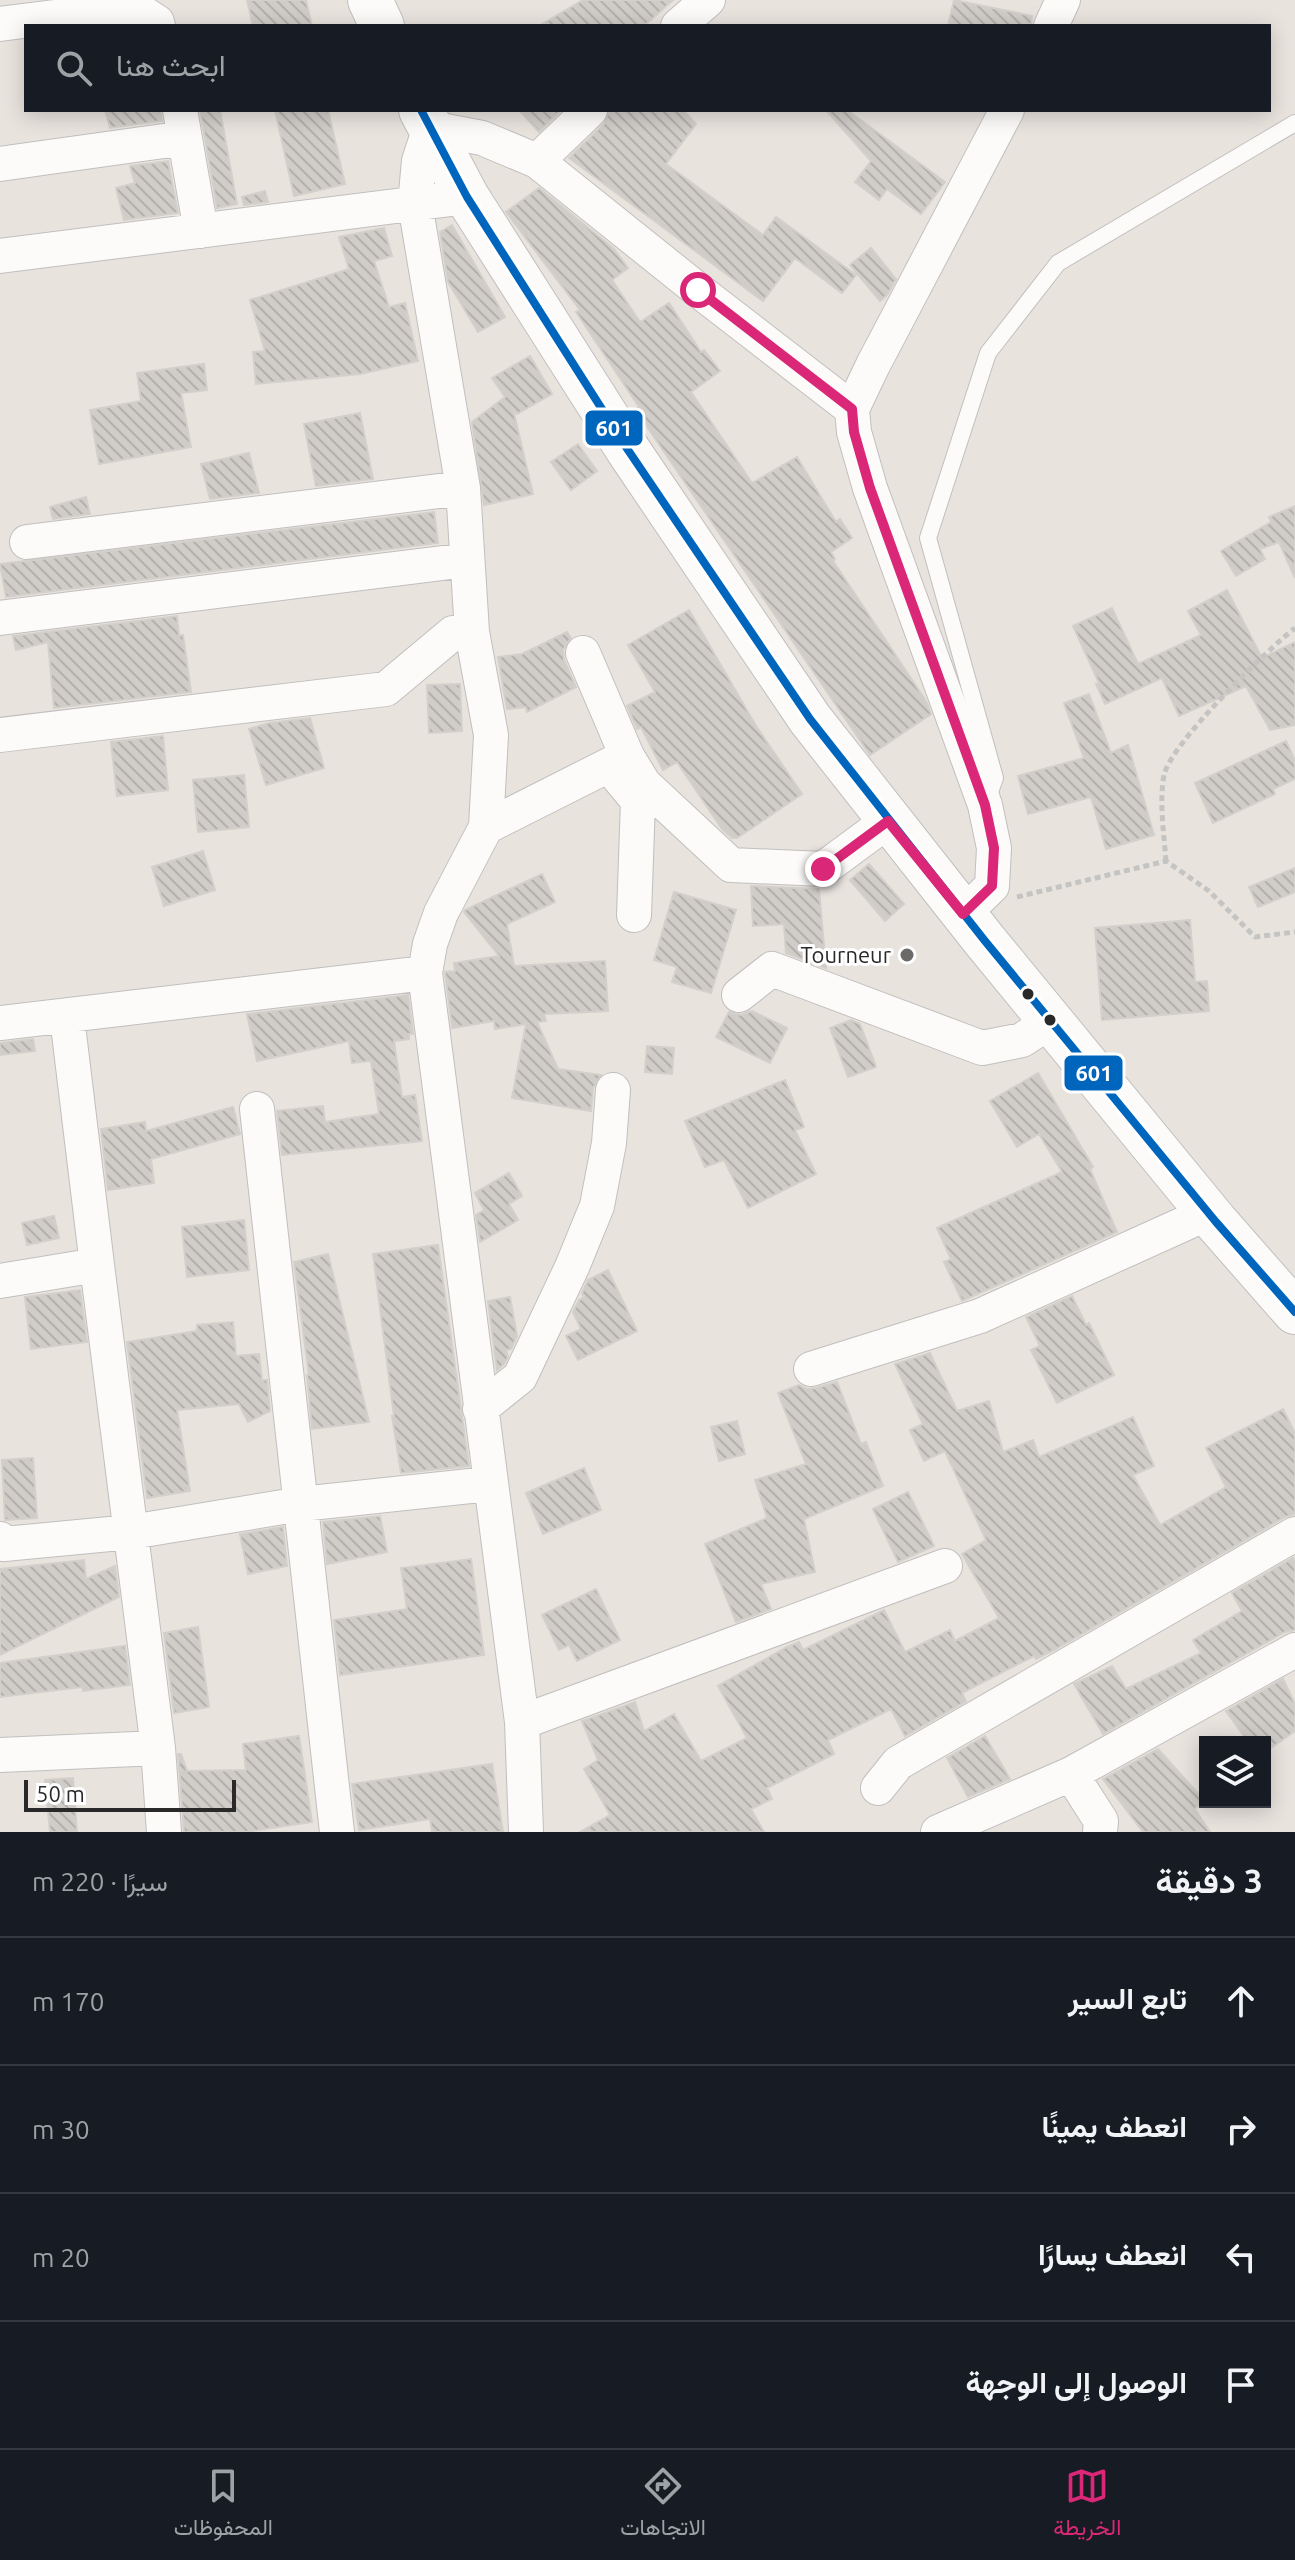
<!DOCTYPE html>
<html lang="ar">
<meta charset="utf-8">
<style>
:root{--surface:#171b24;--page:#20242c;--text:#f1f3f6;--muted:#9ea1a6;--line:#363941;--accent:#db2777}
body{margin:0;font-family:Ubuntu,Vazirmatn,sans-serif;background:var(--page);color:var(--text);direction:rtl}
.controls{position:absolute;right:24px;bottom:24px;display:grid;overflow:hidden;border-radius:0px;box-shadow:0 4px 20px #0003}
.controls button{width:72px;height:72px;display:grid;place-items:center;padding:0;border:0;border-bottom:2px solid var(--line);background:var(--surface);color:var(--text);font:40px sans-serif}
.scale{position:absolute;left:24px;bottom:20px;width:212px;box-sizing:border-box;padding-left:8px;border:4px solid #292929;border-top:0;font-size:22px;line-height:28px;white-space:nowrap;color:#292929;-webkit-text-stroke:6px #fff;paint-order:stroke}
.stop{position:absolute;width:24px;height:24px;margin:-18px;border:6px solid #db2777;border-radius:50%;background:#fff}
.stop.end{background:#db2777;border-color:#fff;box-shadow:0 2px 8px #0008}
.list{margin:0;padding:0;list-style:none}
h2{display:flex;justify-content:space-between;align-items:center;height:104px;margin:0;padding:0 32px;font-size:34px}
h2 small{font-size:26px;font-weight:400;color:var(--muted)}
.list li{display:grid;grid-template-columns:52px 1fr auto;gap:24px;align-items:center;box-sizing:border-box;height:128px;padding:0 32px;border-top:2px solid var(--line)}
.list b{display:block;font-size:30px;white-space:nowrap}
.list em{font-size:26px;font-style:normal;color:var(--muted)}
.icon{flex:none;width:44px;height:44px;fill:none;stroke:currentColor;stroke-width:2;stroke-linecap:round;stroke-linejoin:round}
.map{position:relative;flex:none;width:1295px;height:1832px;overflow:hidden;direction:ltr}
.search{position:absolute;background:var(--surface);box-shadow:0 4px 20px #0003;left:24px;right:24px;top:24px;height:88px;display:flex;align-items:center;gap:20px;box-sizing:border-box;padding:0 28px;border-radius:0px;color:var(--muted);font-size:30px}
.sheet{height:616px;background:var(--surface)}
nav{display:flex;justify-content:space-around;align-items:center;box-sizing:border-box;height:112px;border-top:2px solid var(--line);background:var(--surface);font-size:22px;color:var(--muted)}
nav a{display:grid;justify-items:center;gap:4px}
nav .on{color:var(--accent)}
.map>svg:first-child{display:block}
.building{fill:url(#building-back-hatch);stroke:#d3cfca;stroke-width:2}
.lines{fill:none;stroke-linecap:round;stroke-linejoin:round}
.service-casing{stroke:#c1bfbf;stroke-width:18}
.minor-casing{stroke:#c1bfbf;stroke-width:36}
.secondary-casing{stroke:#c1bfbf;stroke-width:46}
.path{stroke:#c4c4c3;stroke-width:5;stroke-dasharray:6 4;stroke-linecap:butt}
.service{stroke:#fcfbfa;stroke-width:16}
.minor{stroke:#fcfbfa;stroke-width:34}
.secondary{stroke:#fcfbfa;stroke-width:44}
.bus-1-casing{stroke:#fff;stroke-width:14}
.bus-1{stroke:#0065bd;stroke-width:8}
.route{stroke:#db2777;stroke-width:10}
.poi-dot{fill:#6c6a68;stroke:#fff;stroke-width:3}
.bus-dot{fill:#292929;stroke:#fff;stroke-width:3}
.labels{text-anchor:middle;stroke-width:6;stroke-linejoin:round;paint-order:stroke}
.poi-label{font-size:22px;fill:#292929;stroke:#fff;text-anchor:end}
.line-badge{stroke:#fff;stroke-width:3}
.badge-label{font-size:22px;text-anchor:middle;font-weight:bold;fill:#fff}
</style>
<div class="map">
<svg width="1295" height="1832" viewBox="0 0 1295 1832">
<defs>
<pattern id="building-back-hatch" width="6" height="6" patternUnits="userSpaceOnUse" patternTransform="scale(2)"><rect width="6" height="6" fill="#d0cdc9"/><path d="M-1 5l2 2M0 0l6 6M5-1l2 2" fill="none" stroke="#b3b0ad"/></pattern>
</defs>
<rect width="100%" height="100%" fill="#e8e3dd"/>
<path class="building" d="M247 0H306L312 26H253Z
M583 0H673L644 26H539Z
M954 0 1032 16 1031 26H948Z
M105 110H160L162 121 110 128Z
M200 110H220L237 204 217 208Z
M275 110H328L345 184 294 196Z
M519 110H561L539 132Z
M609 110H683L696 124 666 164 763 235 776 217 856 275 842 293 795 258 763 301 569 158 604 124Z
M826 110H847L945 182 921 214 887 189 879 200 855 182 871 161Z
M168 161 178 213 124 220 116 188 135 183 130 166Z
M539 188 613 248 628 268 612 280 640 322 669 303 701 352 704 350 720 371 691 392 752 483 797 457 836 522 840 519 852 538 831 552 835 559 833 561 926 701 931 714 870 755 635 409 639 407 576 312 580 310 506 212Z
M265 191 268 202 244 205 242 197Z
M452 225 505 317 478 332 448 282 440 232Z
M384 228 392 256 374 261 389 307 405 303 418 361 360 374 256 384 253 352 265 351 250 300 349 269 339 237Z
M871 248 896 279 887 295 880 301 850 265Z
M530 356 552 394 517 414 513 409 533 494 484 505 472 422 505 397 492 378Z
M204 364 207 390 181 393 191 447 99 464 90 410 141 401 137 373Z
M360 413 373 479 316 486 304 424Z
M578 444 597 471 571 490 551 462Z
M249 453 259 493 210 499 201 464Z
M86 497 90 514 53 519 50 507Z
M1295 506V578L1279 542 1260 549 1265 559 1236 576 1221 551 1271 522 1269 517Z
M434 512 438 543 6 597 0 564Z
M1227 590 1262 658 1295 642V725L1270 730 1246 686 1179 716 1162 678 1105 704 1096 684 1099 683 1073 626 1112 608 1138 664 1201 635 1188 611Z
M689 610 756 726 802 794 737 838H732L722 829 677 762 663 770 641 727 637 729 627 706 655 692 628 645Z
M177 616 179 636 183 635 191 692 54 708 48 642 16 650 13 636Z
M567 632 571 638 563 650 564 660 576 687 527 712 526 707 507 709 498 657 522 654Z
M460 684 462 731 429 733 427 685Z
M1089 694 1111 753 1128 745 1154 835 1106 849 1091 797 1028 814 1018 776 1084 758 1064 703Z
M310 718 324 768 266 785 249 729 269 723Z
M163 736 168 790 117 796 111 742Z
M1286 741 1295 760V779L1273 789 1275 794 1213 823 1195 783Z
M244 775 249 827 198 832 193 780Z
M203 851 215 890 164 906 152 867Z
M869 864 904 904 885 921 850 880Z
M1295 868V892L1258 907 1249 887Z
M542 874 555 902 507 924 514 966 605 961 608 1011 544 1014 546 1021 537 1022 558 1069 601 1075 593 1088 591 1111 512 1098 526 1024 495 1029 494 1021 452 1028 445 972 455 971 454 963 499 956 464 912 465 910Z
M751 886 819 889 826 968 786 953 784 924 753 926Z
M674 892 736 910 711 993 672 982 677 967 654 960Z
M1190 920 1195 982 1207 981 1209 1011 1102 1020 1095 928Z
M408 995 413 1034H409V1039L394 1041 402 1097 415 1095 422 1141 282 1155 277 1111 323 1106 325 1122 379 1114 371 1061 352 1063 349 1041 257 1061 247 1014Z
M752 1011 787 1028 770 1063 716 1037 729 1012 741 1015Z
M851 1020 860 1024 876 1067 848 1077 830 1028Z
M33 1039 35 1051 0 1055V1043Z
M647 1046 674 1048 672 1074 645 1072Z
M1038 1073 1093 1167 1090 1169 1117 1232 962 1301 944 1262 951 1259 937 1228 1062 1172 1039 1134 1017 1147 990 1101Z
M785 1080 804 1127 795 1130 816 1174 748 1208 724 1160 705 1167 685 1121Z
M233 1107 240 1134 151 1159 154 1183 108 1190 101 1129 145 1122 146 1131Z
M509 1173 522 1196 509 1204 518 1220 480 1242 476 1215 484 1210 475 1193Z
M54 1216 59 1238 27 1245 22 1223Z
M244 1220 249 1270 187 1277 182 1227Z
M438 1245 469 1466 401 1473 392 1416H394L373 1254Z
M328 1254 369 1422 312 1429 307 1375H309L294 1262Z
M608 1270 637 1331 578 1360 566 1336 581 1329 573 1312 579 1300 584 1297 582 1293 588 1280Z
M80 1290 87 1342 31 1349 25 1297Z
M1072 1296 1086 1325 1089 1323 1114 1375 1057 1403 1031 1350 1040 1346 1026 1317Z
M510 1297 517 1336 511 1349 506 1350 508 1357 504 1364 497 1370 488 1301Z
M233 1322 236 1356 259 1354 262 1380H267L270 1411 248 1422 239 1404 177 1410 190 1491 147 1498 127 1342 197 1331V1325Z
M930 1353 957 1411 989 1401 1003 1452 1033 1440 1039 1457 1133 1417 1154 1466 1133 1475 1160 1525 1226 1487 1206 1448 1283 1409 1295 1433V1514L1285 1517 1054 1650 1036 1659 1034 1656 962 1693 966 1701 905 1736 891 1709 828 1740 834 1754 767 1788 772 1799 751 1809 764 1832H580L610 1815 584 1769 598 1760 582 1721 635 1702 644 1731 674 1714 701 1761 747 1738 718 1686 787 1647 799 1642 803 1650 884 1610 905 1652 950 1630 955 1641 999 1618 962 1554 986 1540 945 1451 924 1461 910 1430 923 1424 895 1364Z
M837 1382 861 1444 866 1442 883 1486 804 1519 815 1572 761 1584 771 1609 736 1622 705 1544 767 1518 755 1480 806 1464 778 1393 799 1385 807 1389 816 1388Z
M737 1421 745 1454 719 1461 711 1427Z
M33 1458 37 1518 5 1520 2 1460Z
M584 1468 601 1510 543 1534 526 1493Z
M908 1492 934 1546 898 1562 873 1509Z
M380 1516 387 1552 327 1564 323 1522Z
M283 1527 287 1566 248 1574 240 1534Z
M1293 1558 1295 1563V1630L1285 1632 1103 1734 1074 1684 1112 1666 1126 1689 1201 1653 1193 1640 1242 1611 1232 1593Z
M471 1559 484 1655 340 1675 334 1620 407 1609 401 1568Z
M84 1560 86 1579 115 1566 119 1597 0 1655V1569Z
M596 1589 620 1640 577 1661 569 1645 559 1650 542 1615Z
M198 1627 209 1707 174 1713 164 1633Z
M125 1646 130 1685 83 1691 82 1687 0 1697V1663Z
M1283 1679 1295 1704V1731L1265 1752V1742H1248L1226 1711Z
M299 1736 312 1822 245 1832H184L178 1754H181L187 1771 246 1770 243 1744Z
M985 1736 1010 1779 968 1797 947 1758Z
M1158 1749 1204 1800 1195 1809 1210 1832H1143L1103 1779Z
M492 1764 503 1832H432L430 1819 359 1830 352 1784Z
M73 1778 77 1832H50L45 1780Z"/>
<g class="lines">
<g class="service-casing">
<path id="service" d="M987 800 995 778 928 538 988 353 1058 263 1295 123"/>
</g>
<g class="minor-casing">
<path id="minor" d="M0 24 134 7 157 22 158 26
M678 26 708 0
M1051 26 1063 0
M180 110 201 231
M537 161 590 110
M0 164 185 138
M0 256 467 197
M27 542 463 488
M0 618 467 560
M583 653 627 756 644 784 731 865 823 869 888 821
M0 735 386 689 453 633 472 632
M614 772 638 801 634 915
M486 827 627 756
M963 914 992 886 994 848 985 805 870 488 854 432 852 409 873 365 1007 110
M739 995 772 969 982 1048 1022 1040 1051 1021
M67 1017 97 1265
M0 1023 425 973
M257 1109 337 1832
M0 1281 97 1265 158 1748
M811 1369 980 1316 1208 1213
M480 1409 520 1377 572 1267 597 1206 609 1143 613 1090
M0 1539 4 1544 131 1532 301 1504 489 1484
M522 1722 945 1566
M0 1755 158 1748 164 1832
M1071 1774 1101 1821 1100 1832
M878 1788 898 1763 1295 1534
M526 1832 522 1722 425 973 430 944 441 913 486 827 491 735 472 632 463 488 415 204 419 161 430 128 482 138 537 161 698 290 852 409
M938 1832 1071 1774 1295 1650"/>
</g>
<g class="secondary-casing">
<path id="secondary" d="M370 0 382 26
M421 110 467 197 628 450 810 719 985 941 1216 1222 1295 1312"/>
</g>
<path class="path" d="M1166 861C1164 834 1159 802 1164 775 1171 743 1267 650 1295 628
M1017 897 1166 861 1209 891 1255 937 1295 932"/>
<use href="#service" class="service"/>
<use href="#minor" class="minor"/>
<use href="#secondary" class="secondary"/>
<g class="bus-1-casing">
<path id="bus-1" d="M421 110 467 197 628 450 810 719 985 941 1216 1222 1295 1312"/>
</g>
<use href="#bus-1" class="bus-1"/>
</g>
<g class="lines">
<path class="route" d="M698 290 852 409 854 432 870 488 985 805 994 848 992 886 963 914 888 821 823 869"/>
</g>
<circle class="poi-dot" cx="907" cy="955" r="8"/>
<g class="bus-dot">
<circle cx="1028" cy="994" r="7"/>
<circle cx="1050" cy="1020" r="7"/>
</g>
<g class="labels">
<g class="poi-label">
<text x="891" y="963">Tourneur</text>
</g>
</g>
<g class="line-badge">
<rect x="584" y="409" width="60" height="38" rx="8" fill="#0065bd"/>
<rect x="1063" y="1054" width="61" height="38" rx="8" fill="#0065bd"/>
</g>
<g class="badge-label">
<text x="614" y="436">601</text>
<text x="1094" y="1081">601</text>
</g>
</svg>
<div class="controls">
<button><svg class="icon" aria-label="layers" viewBox="0 0 24 24"><path d="M12 4l9 5-9 5-9-5zM3 14l9 5 9-5"/></svg></button>
</div>
<div class="scale">50 m</div>
<div class="stop" style="left:698px;top:290px"></div>
<div class="stop end" style="left:823px;top:869px"></div>
<div class="search"><svg class="icon" aria-label="search" viewBox="0 0 24 24"><circle cx="10" cy="10" r="6"/><path d="M15 15l6 6"/></svg>ابحث هنا</div>
</div>
<section class="sheet">
<h2>3 دقيقة<small>سيرًا · 220 m</small></h2>
<ul class="list">
<li><svg class="icon" aria-label="ahead" viewBox="0 0 24 24"><path d="M12 20V5M6 11l6-6 6 6"/></svg><div><b>تابع السير</b></div><em>170 m</em></li>
<li><svg class="icon" aria-label="right" viewBox="0 0 24 24"><path d="M7 20v-9h11M14 6l5 5-5 5"/></svg><div><b>انعطف يمينًا</b></div><em>30 m</em></li>
<li><svg class="icon" aria-label="left" viewBox="0 0 24 24"><path d="M17 20v-9H6M10 6l-5 5 5 5"/></svg><div><b>انعطف يسارًا</b></div><em>20 m</em></li>
<li><svg class="icon" aria-label="arrive" viewBox="0 0 24 24"><path d="M6 21V4h12l-3 4 3 4H6"/></svg><div><b>الوصول إلى الوجهة</b></div></li>
</ul>
</section>
<nav>
<a class="on"><svg class="icon" aria-label="map" viewBox="0 0 24 24"><path d="M3 6l6-2 6 2 6-2v14l-6 2-6-2-6 2zM9 4v14M15 6v14"/></svg>الخريطة</a>
<a><svg class="icon" aria-label="directions" viewBox="0 0 24 24"><path d="M12 3l9 9-9 9-9-9zM9 14v-3h6M13 9l2 2-2 2"/></svg>الاتجاهات</a>
<a><svg class="icon" aria-label="saved" viewBox="0 0 24 24"><path d="M7 4h10v16l-5-4-5 4z"/></svg>المحفوظات</a>
</nav>
